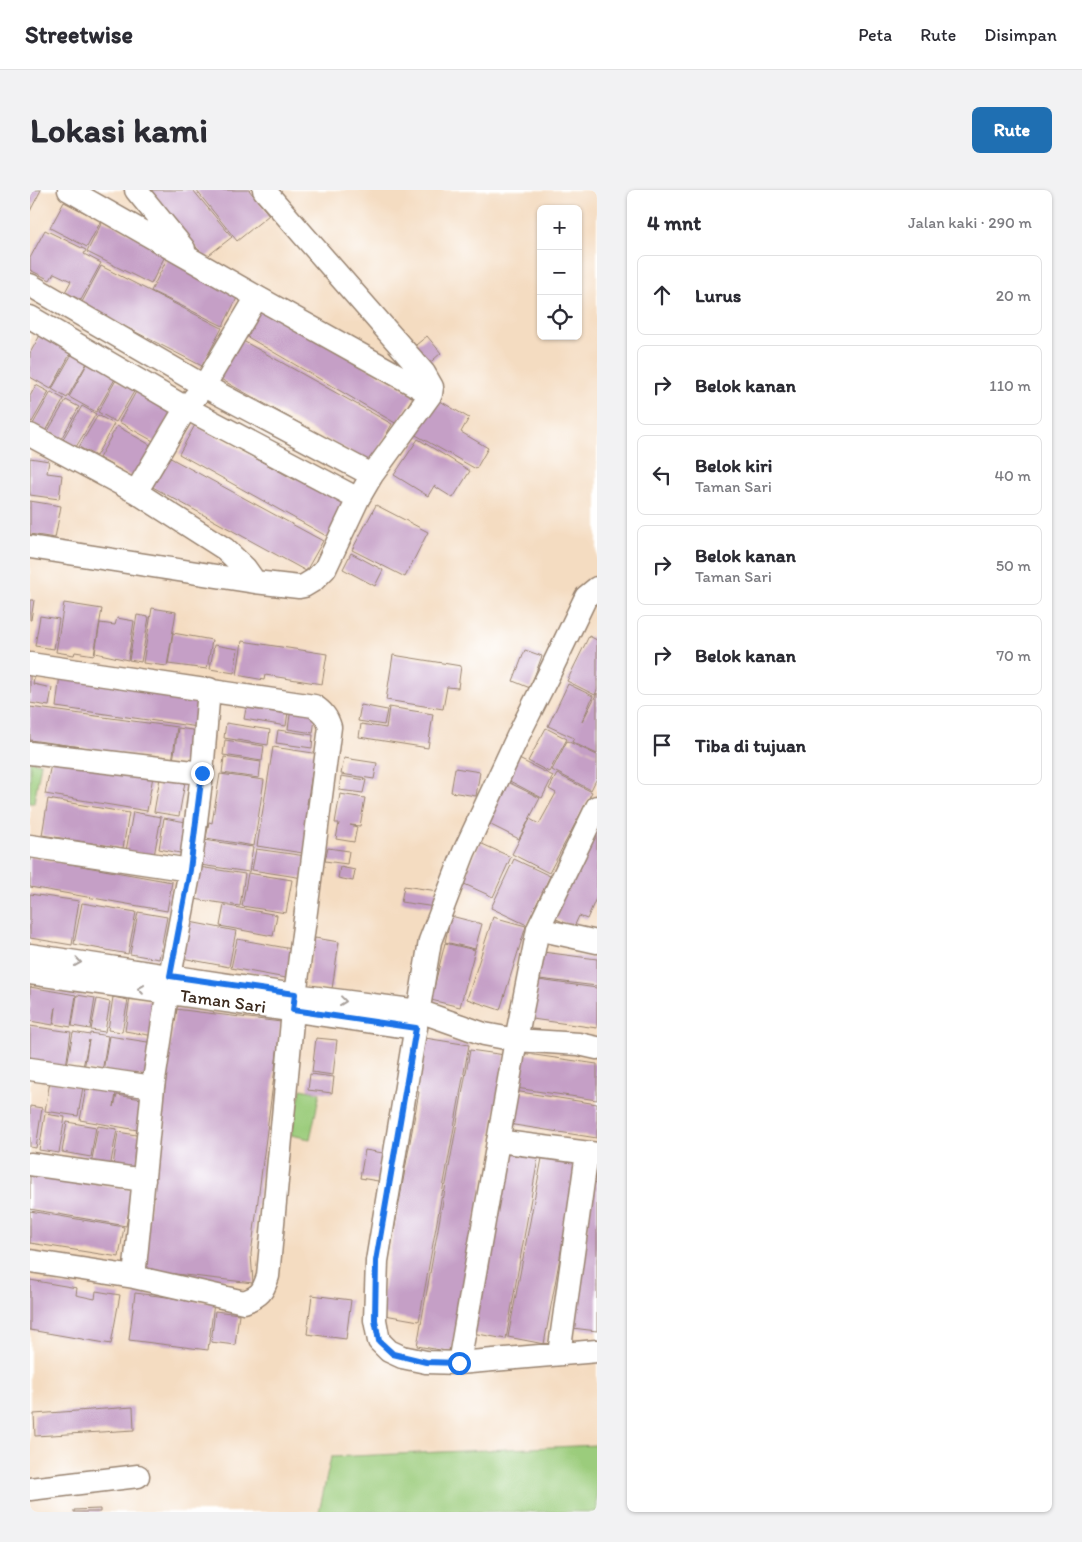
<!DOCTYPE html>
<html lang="id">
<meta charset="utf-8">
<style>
:root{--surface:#fff;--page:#f2f2f3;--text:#2b2b33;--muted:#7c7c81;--line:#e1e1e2;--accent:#1f6fb2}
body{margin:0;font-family:Itim,sans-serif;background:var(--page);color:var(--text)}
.controls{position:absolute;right:15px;top:15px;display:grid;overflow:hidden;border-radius:8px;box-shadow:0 1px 4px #0004}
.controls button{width:45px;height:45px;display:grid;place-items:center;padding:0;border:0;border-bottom:1px solid var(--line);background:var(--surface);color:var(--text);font:25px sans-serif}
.stop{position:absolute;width:15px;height:15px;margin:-11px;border:4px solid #1a73e8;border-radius:50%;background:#fff}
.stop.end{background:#1a73e8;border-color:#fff;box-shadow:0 1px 5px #0008}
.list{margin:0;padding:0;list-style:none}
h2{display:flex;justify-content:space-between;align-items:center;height:65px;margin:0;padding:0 20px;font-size:21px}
h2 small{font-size:16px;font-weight:400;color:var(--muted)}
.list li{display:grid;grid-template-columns:32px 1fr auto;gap:15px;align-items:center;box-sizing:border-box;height:80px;margin:0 10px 10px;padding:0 10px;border:1px solid var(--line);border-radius:8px}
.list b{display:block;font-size:19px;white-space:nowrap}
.list p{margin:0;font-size:16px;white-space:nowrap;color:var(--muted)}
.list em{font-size:16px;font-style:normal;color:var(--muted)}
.icon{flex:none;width:28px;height:28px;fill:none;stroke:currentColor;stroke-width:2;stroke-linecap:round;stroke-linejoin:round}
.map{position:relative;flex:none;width:567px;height:1322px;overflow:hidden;border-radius:8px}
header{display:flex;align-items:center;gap:30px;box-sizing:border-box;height:70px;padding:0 25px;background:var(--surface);border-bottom:1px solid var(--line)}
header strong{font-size:24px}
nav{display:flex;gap:28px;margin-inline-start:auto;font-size:18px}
.intro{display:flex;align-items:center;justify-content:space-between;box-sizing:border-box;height:120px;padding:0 30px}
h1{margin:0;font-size:35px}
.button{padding:12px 22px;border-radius:8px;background:var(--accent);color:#fff;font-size:18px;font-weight:700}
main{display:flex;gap:30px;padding:0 30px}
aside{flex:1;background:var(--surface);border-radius:8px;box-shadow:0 1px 4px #0004}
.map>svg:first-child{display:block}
.green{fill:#9bcc7b;stroke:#6b7b4c}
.building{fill:#c59fc6}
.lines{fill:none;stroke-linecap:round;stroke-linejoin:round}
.minor-casing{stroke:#988370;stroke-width:25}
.minor{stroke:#fff;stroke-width:22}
.oneway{stroke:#a79f9a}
.route{stroke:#1a73e8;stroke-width:6}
.labels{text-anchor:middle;stroke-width:4;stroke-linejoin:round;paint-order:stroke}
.street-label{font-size:18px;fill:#3b2a1e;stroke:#fff}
</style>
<header>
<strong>Streetwise</strong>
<nav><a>Peta</a><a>Rute</a><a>Disimpan</a></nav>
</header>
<div class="intro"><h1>Lokasi kami</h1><a class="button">Rute</a></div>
<main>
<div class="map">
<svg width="567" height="1322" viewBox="0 0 567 1322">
<rect width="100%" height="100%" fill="#fff"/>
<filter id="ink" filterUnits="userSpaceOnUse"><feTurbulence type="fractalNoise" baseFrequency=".02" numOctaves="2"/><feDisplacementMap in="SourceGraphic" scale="10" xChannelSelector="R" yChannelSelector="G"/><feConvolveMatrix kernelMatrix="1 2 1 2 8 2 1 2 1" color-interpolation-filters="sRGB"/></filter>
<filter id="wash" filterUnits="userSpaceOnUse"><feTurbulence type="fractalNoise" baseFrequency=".0096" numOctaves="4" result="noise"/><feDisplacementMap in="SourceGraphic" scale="20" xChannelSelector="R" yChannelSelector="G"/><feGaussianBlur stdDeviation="1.12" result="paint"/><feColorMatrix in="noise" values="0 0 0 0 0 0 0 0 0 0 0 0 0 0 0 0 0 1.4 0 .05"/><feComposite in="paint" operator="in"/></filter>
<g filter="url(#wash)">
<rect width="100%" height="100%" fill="#f4dcc1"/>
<path class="green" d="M0 571 11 573 4 613H0Z
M271 899 290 903 280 949 261 945Z
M567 1255V1322H289L301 1267Z"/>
<g id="blocks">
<path class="building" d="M0 0H11L0 21Z
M117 0H163L202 47 175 68 124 5Z
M166 0H219L239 25 207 51Z
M34 12 71 31 57 57 20 38Z
M73 30 137 62 121 94 57 62Z
M15 40 56 60 54 64 71 73 51 110 35 102 41 91 24 83 20 90 0 80V68Z
M138 67 210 102 193 136 121 101Z
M71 76 192 138 172 176 51 114Z
M226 113 384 205 367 234 209 142Z
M13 140 44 157 21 199 0 187V163Z
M397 146 411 163 395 177 381 159Z
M206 147 362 234 341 273 185 186Z
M46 157 61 166 37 208 22 199Z
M61 167 89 182 66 222 39 207Z
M86 190 105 200 86 232 68 222Z
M6 195 19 202 2 232 0 230V206Z
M107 200 143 221 125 252 89 232Z
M21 202 34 209 16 241 3 234Z
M405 208 439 228 431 242 458 258 446 279 384 244Z
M36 210 49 217 31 249 18 241Z
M52 216 66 224 46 257 33 249Z
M68 225 84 234 66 266 49 257Z
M165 235 265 290 268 284 320 312 300 348 149 264Z
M87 236 124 257 106 289 69 268Z
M388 249 440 281 423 308 404 296 398 306 364 285Z
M135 265 293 351 276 381 119 295Z
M0 268 19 271 17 283 32 285 29 309 0 305Z
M0 311 31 316 25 348 0 344Z
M346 315 398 342 375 387 322 360Z
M321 363 353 380 345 396 313 379Z
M0 410H4L1 430H0Z
M34 413 72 419 64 465 45 462 44 465 26 462Z
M122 418 146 422 137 476 113 473Z
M107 425 119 427 111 472 99 470Z
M10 426 29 429 24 459 5 456Z
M87 428 104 431 98 470 65 463 70 433 85 435Z
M143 443 182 450 177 479 138 474Z
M559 446 567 450V500L565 505 537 491Z
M212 451 297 464 292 494 235 485 234 490 207 485Z
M184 455 208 459 204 483 180 479Z
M495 460 512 466 500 498 483 491Z
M363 465 431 476 428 498 417 497 413 519 356 510Z
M0 480 5 481 3 494 22 498 19 516 0 513Z
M30 485 172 506 168 537 26 517Z
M538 494 563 506 552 532 567 503V564L542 552 544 548 518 536Z
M218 508 259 515 256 536 214 529Z
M331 515 357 520 354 535 328 531Z
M0 517 147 537 142 572 94 563 0 550Z
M359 517 403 524 398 558 329 547 331 534 356 538Z
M261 518 286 522 283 543 258 539Z
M196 533 240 540 238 555 194 548Z
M148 538 169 541 164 574 143 571Z
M516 538 537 549 519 582 498 571Z
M248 540 283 545 282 558 246 553Z
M195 550 234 556 232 571 193 565Z
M537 551 567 565V588L561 600 522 580Z
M243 557 290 564 288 578 283 577 277 614H279V664L227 656Z
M194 567 231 572 229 588 192 583Z
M485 567 523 586 512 608 474 588Z
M314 568 347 573 344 589 311 584Z
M22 569 123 586 117 621 15 604Z
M425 578 450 582 446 606 421 602Z
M190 584 234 590 224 656 176 648 179 632 182 633Z
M527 584 562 602 519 683 482 664 500 629 509 634 526 603 519 599Z
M311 586 336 590 333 603 309 600Z
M130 588 155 592 149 626 124 622Z
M474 590 510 608 489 649 453 631Z
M310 604 335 608 330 636 320 635 327 637 324 652 306 649 309 633H305Z
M18 609 99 623 93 658 12 645Z
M103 622 131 627 124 666 96 661Z
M134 628 156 632 150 663 129 659Z
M567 635V706L557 729 549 726 544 737 520 726Z
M174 650 223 657 219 682 170 675Z
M450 653 481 667 463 707 432 693Z
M298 658 319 661 317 674 295 671Z
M226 659 276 666 273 688 222 680Z
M0 667 142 692 137 721 0 697Z
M484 669 520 686 497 735 461 718Z
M169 677 215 684 210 716 164 709Z
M310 677 325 680 323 691 308 688Z
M218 683 262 690 256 723 212 716Z
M374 696 408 701 405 717 371 712Z
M0 704 49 711 42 755 0 748Z
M52 713 106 722 98 764 44 754Z
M194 715 247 725 243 746 190 736Z
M108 722 137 727 129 769 100 764Z
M421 726 452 734 445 759 415 752Z
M463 727 496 736 470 820 437 809Z
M160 732 206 741 199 777 152 768Z
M285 748 309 752 302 799 277 795Z
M207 749 262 759 256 788 201 778Z
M415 753 445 760 430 817 401 810Z
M505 761 567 769V796L501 788Z
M501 789 567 798V838L495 828Z
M0 797 46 805 41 837 24 834 26 817 23 835 0 831Z
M47 805 65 808 60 839 42 836Z
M83 807 98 810 92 842 78 840Z
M100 808 130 813 124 846 95 841Z
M67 809 80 812 75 842 61 840Z
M145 819 251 832 221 1064 223 1093 111 1080Z
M0 836 41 842 36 877 0 871Z
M43 842 60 845V843L78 846 72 882 54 879 59 850 53 877 37 875Z
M79 846 124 853 118 888 73 881Z
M286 848 307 850 303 885 282 882Z
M395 848 439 855 389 1131 349 1124 389 902 386 901Z
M440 860 475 865 422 1162 387 1156Z
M491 863 567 874V910L486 898Z
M280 884 304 887 302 903 278 900Z
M20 891 53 897 48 926 15 921Z
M56 898 86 903 84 917 87 905 118 910 113 941 50 930Z
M484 901 567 914V948L478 934Z
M0 916 12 918 6 958 0 957Z
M15 924 35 927 29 963 9 960Z
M37 932 66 937 61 967 32 962Z
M68 936 87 939 80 978 61 975Z
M88 942 112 946 106 980 83 976Z
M475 957 509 963 476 1149 442 1143Z
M335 960 359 964 354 992 330 988Z
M513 963 548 969 514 1154 478 1147Z
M566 978H567V1141L542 1138Z
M0 982 103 1000 96 1036 0 1019Z
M0 1021 94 1037 89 1067 0 1053Z
M0 1090 47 1098 46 1105 65 1109 66 1101 90 1105 81 1154 0 1140Z
M105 1103 184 1113 178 1160 99 1150Z
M282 1105 321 1110 316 1149 277 1144Z
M185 1121 209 1124 205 1155 181 1152Z
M103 1217 104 1240 5 1246 4 1224Z
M70 1319V1322H44V1320Z"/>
</g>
</g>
<g filter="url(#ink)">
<use href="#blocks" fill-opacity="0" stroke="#988370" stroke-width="1"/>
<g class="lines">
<g class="minor-casing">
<path id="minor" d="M39 0 227 107 401 204
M106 0 154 59
M0 95 174 196 342 285
M0 127 156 218 328 309
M0 245 106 302 195 359 215 378 225 392
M106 302 156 218 174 196 227 107
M0 357 225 392 269 397 274 396 284 390 295 379 328 309 342 285 401 204 402 197 394 183 234 0
M567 398 556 407 519 484 488 546 434 662 400 751 347 1071 345 1130 349 1151 359 1161 372 1167 396 1172 429 1173 567 1161
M0 474 284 516C293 522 297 527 300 537L263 821 238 1086C233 1102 230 1106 214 1112L104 1087 0 1071
M0 563 172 583
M0 656 160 680
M508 739 567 752
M0 765 265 805 389 821 454 844 486 850 549 854 567 858
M0 783 386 838
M0 879 123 897
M468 951 567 964
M0 974 114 990
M104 1087 123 897 140 786 160 680 172 583 179 499
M529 1164 557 963
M429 1173 486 850 508 739 567 617
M0 1299 108 1286"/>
</g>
<use href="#minor" class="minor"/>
</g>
<defs><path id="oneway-chevron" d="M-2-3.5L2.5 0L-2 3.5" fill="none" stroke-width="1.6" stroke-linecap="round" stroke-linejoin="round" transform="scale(1.25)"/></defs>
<g class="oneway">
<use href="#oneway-chevron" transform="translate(48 772) rotate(8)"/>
<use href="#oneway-chevron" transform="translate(111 799) rotate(-172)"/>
<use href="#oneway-chevron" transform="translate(313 811) rotate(7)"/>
</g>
</g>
<g class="lines" filter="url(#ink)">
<path class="route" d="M172 583 160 680 140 786 265 804 263 820 386 838 346 1071 345 1130 349 1151 363 1164 396 1172 429 1173"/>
</g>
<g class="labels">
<g class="street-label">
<text transform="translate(193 811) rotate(8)" y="6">Taman Sari</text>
</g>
</g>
</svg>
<div class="controls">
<button>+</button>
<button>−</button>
<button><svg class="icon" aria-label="locate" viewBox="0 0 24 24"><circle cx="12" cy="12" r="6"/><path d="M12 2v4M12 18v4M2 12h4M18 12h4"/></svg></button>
</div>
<div class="stop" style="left:429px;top:1173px"></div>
<div class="stop end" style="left:172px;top:583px"></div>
</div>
<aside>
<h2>4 mnt<small>Jalan kaki · 290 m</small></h2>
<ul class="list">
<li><svg class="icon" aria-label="ahead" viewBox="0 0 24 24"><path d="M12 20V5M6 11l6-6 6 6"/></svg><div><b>Lurus</b></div><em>20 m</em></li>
<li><svg class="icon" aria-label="right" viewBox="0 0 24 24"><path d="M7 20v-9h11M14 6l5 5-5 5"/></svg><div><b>Belok kanan</b></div><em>110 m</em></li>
<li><svg class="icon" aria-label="left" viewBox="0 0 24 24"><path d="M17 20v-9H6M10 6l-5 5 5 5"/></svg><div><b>Belok kiri</b><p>Taman Sari</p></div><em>40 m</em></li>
<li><svg class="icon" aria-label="right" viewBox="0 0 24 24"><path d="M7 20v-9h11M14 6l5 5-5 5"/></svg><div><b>Belok kanan</b><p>Taman Sari</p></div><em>50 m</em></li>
<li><svg class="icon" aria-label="right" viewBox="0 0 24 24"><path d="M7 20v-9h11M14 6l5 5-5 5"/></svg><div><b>Belok kanan</b></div><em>70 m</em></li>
<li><svg class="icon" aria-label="arrive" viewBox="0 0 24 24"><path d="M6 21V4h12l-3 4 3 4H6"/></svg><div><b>Tiba di tujuan</b></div></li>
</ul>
</aside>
</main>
